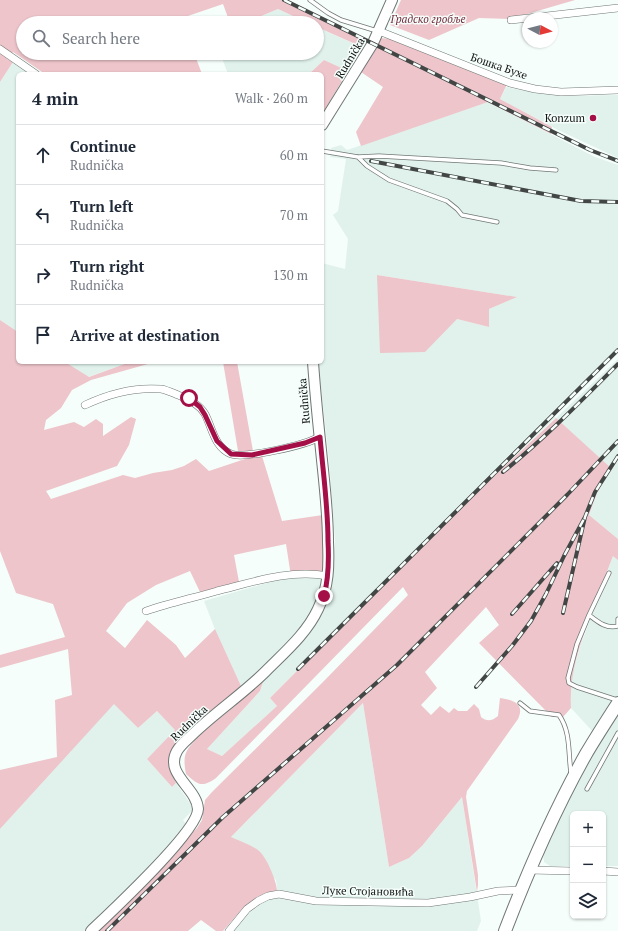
<!DOCTYPE html>
<meta charset="utf-8">
<style>
:root{--surface:#fff;--page:#f2f2f3;--text:#1f2937;--muted:#747a83;--line:#e0e1e3}
body{margin:0;font-family:"PT Serif",serif;background:var(--page);color:var(--text)}
.controls{position:absolute;right:12px;bottom:12px;display:grid;overflow:hidden;border-radius:6px;box-shadow:0 1px 3px #0004}
.controls button{width:36px;height:36px;display:grid;place-items:center;padding:0;border:0;border-bottom:1px solid var(--line);background:var(--surface);color:var(--text);font:20px sans-serif}
.compass{position:absolute;left:522px;top:12px;width:36px;height:36px;border-radius:50%;background:var(--surface);box-shadow:0 1px 3px #0004;rotate:97deg}
.stop{position:absolute;width:12px;height:12px;margin:-9px;border:3px solid #a50f47;border-radius:50%;background:#fff}
.stop.end{background:#a50f47;border-color:#fff;box-shadow:0 1px 4px #0008}
.list{margin:0;padding:0;list-style:none}
h2{display:flex;justify-content:space-between;align-items:center;height:52px;margin:0;padding:0 16px;font-size:17px}
h2 small{font-size:13px;font-weight:400;color:var(--muted)}
.list li{display:grid;grid-template-columns:26px 1fr auto;gap:12px;align-items:center;box-sizing:border-box;height:60px;padding:0 16px;border-top:1px solid var(--line)}
.list b{display:block;font-size:15px;white-space:nowrap}
.list p{margin:0;font-size:13px;white-space:nowrap;color:var(--muted)}
.list em{font-size:13px;font-style:normal;color:var(--muted)}
.icon{flex:none;width:22px;height:22px;fill:none;stroke:currentColor;stroke-width:2;stroke-linecap:round;stroke-linejoin:round}
.map{position:relative;flex:none;width:618px;height:931px;overflow:hidden}
.search{position:absolute;background:var(--surface);box-shadow:0 1px 3px #0004;left:16px;top:16px;width:308px;height:44px;display:flex;align-items:center;gap:10px;box-sizing:border-box;padding:0 14px;border-radius:22px;color:var(--muted);font-size:15px}
.panel{position:absolute;background:var(--surface);box-shadow:0 1px 3px #0004;left:16px;top:72px;width:308px;height:292px;border-radius:6px}
.map>svg:first-child{display:block}
.built{fill:#e1f2ec;fill-rule:evenodd}
.green{fill:#edc5cb}
.lines{fill:none;stroke-linecap:round;stroke-linejoin:round}
.lane-casing{stroke:#707774;stroke-width:5}
.street-casing{stroke:#707774;stroke-width:8}
.secondary-casing{stroke:#707774;stroke-width:12}
.primary-casing{stroke:#707774;stroke-width:14}
.lane{stroke:#fff;stroke-width:3.5}
.street{stroke:#fff;stroke-width:7}
.secondary{stroke:#fff;stroke-width:10}
.primary{stroke:#fff;stroke-width:12}
.rail-casing{stroke:#424645;stroke-width:4}
.rail{stroke:#f5fefa;stroke-width:2.5;stroke-dasharray:8;stroke-linecap:butt}
.route{stroke:#a50f47;stroke-width:5}
.poi-dot{fill:#a50f47;stroke:#f5fefa;stroke-width:1.5}
.labels{text-anchor:middle;stroke-width:3;stroke-linejoin:round;paint-order:stroke}
.park-label{font-size:11px;font-style:italic;fill:#742d3f;stroke:#f5fefa}
.street-label{font-size:11px;fill:#121514;stroke:#f5fefa}
.poi-label{font-size:11px;fill:#121514;stroke:#f5fefa;text-anchor:end}
</style>
<div class="map">
<svg width="618" height="931" viewBox="0 0 618 931">
<rect width="100%" height="100%" fill="#f5fefa"/>
<path class="built" d="M278 9 308 23H244Z
M317 27 361 47 349 72 324 60 309 74H228L220 53H317Z
M13 62 29 74H18V332L0 320V82Z
M506 87 532 92 567 96 618 95V158L558 130 500 99Z
M488 102 595 157 618 165V350L552 415 556 418 618 359V539L589 515 597 493 611 468 555 418 437 530 270 698 277 706 222 756 207 749 260 691 265 676 317 621 326 605 331 583 335 541 329 461 318 362H322V263L345 269 348 239 333 215 338 211 346 159 330 157 331 148 341 145 347 150ZM377 275 516 297 489 309V327L457 319Z
M65 362H130L88 377Z
M618 550V866H603V814H573V866H550L544 862 543 854 572 793 594 733 571 708 570 692 571 678 581 644 613 556Z
M291 576 323 578 316 602 305 622 292 639 241 686 216 632 204 601Z
M114 703 138 728 157 711 176 730 147 759 172 787 176 783 194 809 183 820 187 825 130 886 84 931H0V829Z
M363 703 389 867 409 858 422 846 462 797 481 921 477 931H232L243 918 262 903 272 897 278 896 276 880 231 837Z"/>
<path class="green" d="M0 0H284L366 39 362 47 317 27V23H308L278 9 244 23H230L223 4 182 18 183 23H23V53H194L202 74H45L13 52 7 59 13 62 0 82Z
M401 0H575L510 19 479 18 429 40 390 25Z
M378 38 396 39 507 84 500 99 552 127 551 134 488 102 361 146 356 132 383 87 361 72Z
M324 60 348 71 322 114V74H309Z
M377 275 517 297 489 309V327L457 319 425 352 380 353Z
M0 320 18 332V362H65L89 377 130 362H155L91 380 72 390 61 408 46 420 44 430 74 422 84 427 96 419 103 424V436L131 417 136 419 129 445 117 466 46 491 51 499 123 475 135 478 153 473 172 470 184 466 196 459 209 471 254 456H262L282 521 323 515 326 554 323 578 291 576 286 544 234 555 239 582 200 592 190 571 156 585 127 603 106 631 125 648 147 620 176 645 185 658 215 629 241 686 190 731 171 756 169 765 176 783 172 787 147 759 175 730 157 711 138 728 114 704 0 829V770L57 757 55 700 72 695 68 649 0 668V655L65 637 53 604 16 593 0 551Z
M223 362H237L253 451 243 452 238 451Z
M556 418 611 468 597 493 589 515 618 539V560L613 556C605 576 598 597 590 617 579 648 569 675 571 708L563 717H552L479 643 499 625 486 607 425 672 437 688 421 705 431 715 440 706 449 713 454 708 458 711H467L474 704 479 709 481 717C487 722 492 721 498 716L500 698C514 700 525 704 518 719L467 791 466 797 478 875V885L477 892 462 797 422 846 409 858 389 867 363 703 231 837C239 841 255 846 261 853 268 861 276 880 277 890L257 897 242 909 223 931H216L201 920 188 931H96L137 891 197 828 202 820 205 800 212 792 322 683 408 595 403 587 216 778C202 788 198 785 186 774 182 753 186 750 200 735L265 676 260 691 207 749 222 756 277 706 270 698 437 530Z"/>
<g class="lines">
<g class="lane-casing">
<path id="lane" d="M310 0 328 13 341 20 377 31
M322 151 358 157 379 156 501 163 530 168 556 170
M358 157 367 166 389 180 447 201 457 209 462 215 497 222
M609 573 589 615C598 622 606 629 618 626
M589 615 577 644 568 678 569 683 577 687 617 700
M618 619V625
M520 703 530 711 559 715C571 732 568 753 571 773
M587 789 618 733"/>
</g>
<g class="street-casing">
<path id="street" d="M511 20 618 8
M379 31 510 83 535 89 561 92 618 90
M0 49 36 74
M85 405C108 394 135 387 161 389 167 390 173 393 178 395 189 399 199 404 205 414 212 427 214 447 231 454 245 459 306 445 319 437
M146 611C169 603 193 598 217 591 253 582 290 569 328 576
M529 870 573 871
M603 871 618 872
M229 931 247 909 258 901 268 896 279 894 316 901 428 903 470 897 498 891 520 890"/>
</g>
<g class="secondary-casing">
<path id="secondary" d="M322 125 373 43 392 0
M91 931C111 912 198 831 198 809 197 788 164 774 177 751 181 744 188 739 194 733 217 711 244 693 266 671 285 652 307 633 318 609 329 587 329 565 328 542 328 511 324 481 321 450 318 421 315 391 313 362"/>
</g>
<g class="primary-casing">
<path id="primary" d="M505 931C528 871 554 811 586 754 596 737 607 720 618 703"/>
</g>
<use href="#lane" class="lane"/>
<use href="#street" class="street"/>
<use href="#secondary" class="secondary"/>
<use href="#primary" class="primary"/>
<g class="rail-casing">
<path id="rail" d="M284 0 590 150 618 161
M371 161 581 201 618 202
M503 472C544 439 581 401 618 364
M563 613 585 517 595 492 618 456
M512 614 557 563
M298 669 618 350
M476 687 512 646 531 621 546 594 564 556 585 517
M107 931 223 817 397 665 567 495 618 441"/>
</g>
<use href="#rail" class="rail"/>
</g>
<g class="lines">
<path class="route" d="M189 398 200 407 205 415 217 441 231 454 252 455 305 443 320 437C323 472 328 506 328 541 329 560 329 577 324 596"/>
</g>
<circle class="poi-dot" cx="593" cy="118" r="4"/>
<g class="labels">
<g class="park-label">
<text x="428" y="23">Градско гробље</text>
</g>
<g class="street-label">
<text transform="translate(350 58) rotate(-59)" y="4">Rudnička</text>
<text transform="translate(499 66) rotate(19)" y="4">Бошка Бухе</text>
<text transform="translate(304 401) rotate(-95)" y="4">Rudnička</text>
<text transform="translate(189 723) rotate(-44)" y="4">Rudnička</text>
<text transform="translate(368 891) rotate(1)" y="4">Луке Стојановића</text>
</g>
<g class="poi-label">
<text x="585" y="122">Konzum</text>
</g>
</g>
</svg>
<div class="controls">
<button>+</button>
<button>−</button>
<button><svg class="icon" aria-label="layers" viewBox="0 0 24 24"><path d="M12 4l9 5-9 5-9-5zM3 14l9 5 9-5"/></svg></button>
</div>
<svg class="compass" viewBox="-18 -18 36 36"><path d="M0-13l5 13h-10z" fill="#e53935"/><path d="M0 13l5-13h-10z" fill="#747a83"/></svg>
<div class="stop" style="left:189px;top:398px"></div>
<div class="stop end" style="left:324px;top:596px"></div>
<div class="search"><svg class="icon" aria-label="search" viewBox="0 0 24 24"><circle cx="10" cy="10" r="6"/><path d="M15 15l6 6"/></svg>Search here</div>
<section class="panel">
<h2>4 min<small>Walk · 260 m</small></h2>
<ul class="list">
<li><svg class="icon" aria-label="ahead" viewBox="0 0 24 24"><path d="M12 20V5M6 11l6-6 6 6"/></svg><div><b>Continue</b><p>Rudnička</p></div><em>60 m</em></li>
<li><svg class="icon" aria-label="left" viewBox="0 0 24 24"><path d="M17 20v-9H6M10 6l-5 5 5 5"/></svg><div><b>Turn left</b><p>Rudnička</p></div><em>70 m</em></li>
<li><svg class="icon" aria-label="right" viewBox="0 0 24 24"><path d="M7 20v-9h11M14 6l5 5-5 5"/></svg><div><b>Turn right</b><p>Rudnička</p></div><em>130 m</em></li>
<li><svg class="icon" aria-label="arrive" viewBox="0 0 24 24"><path d="M6 21V4h12l-3 4 3 4H6"/></svg><div><b>Arrive at destination</b></div></li>
</ul>
</section>
</div>
